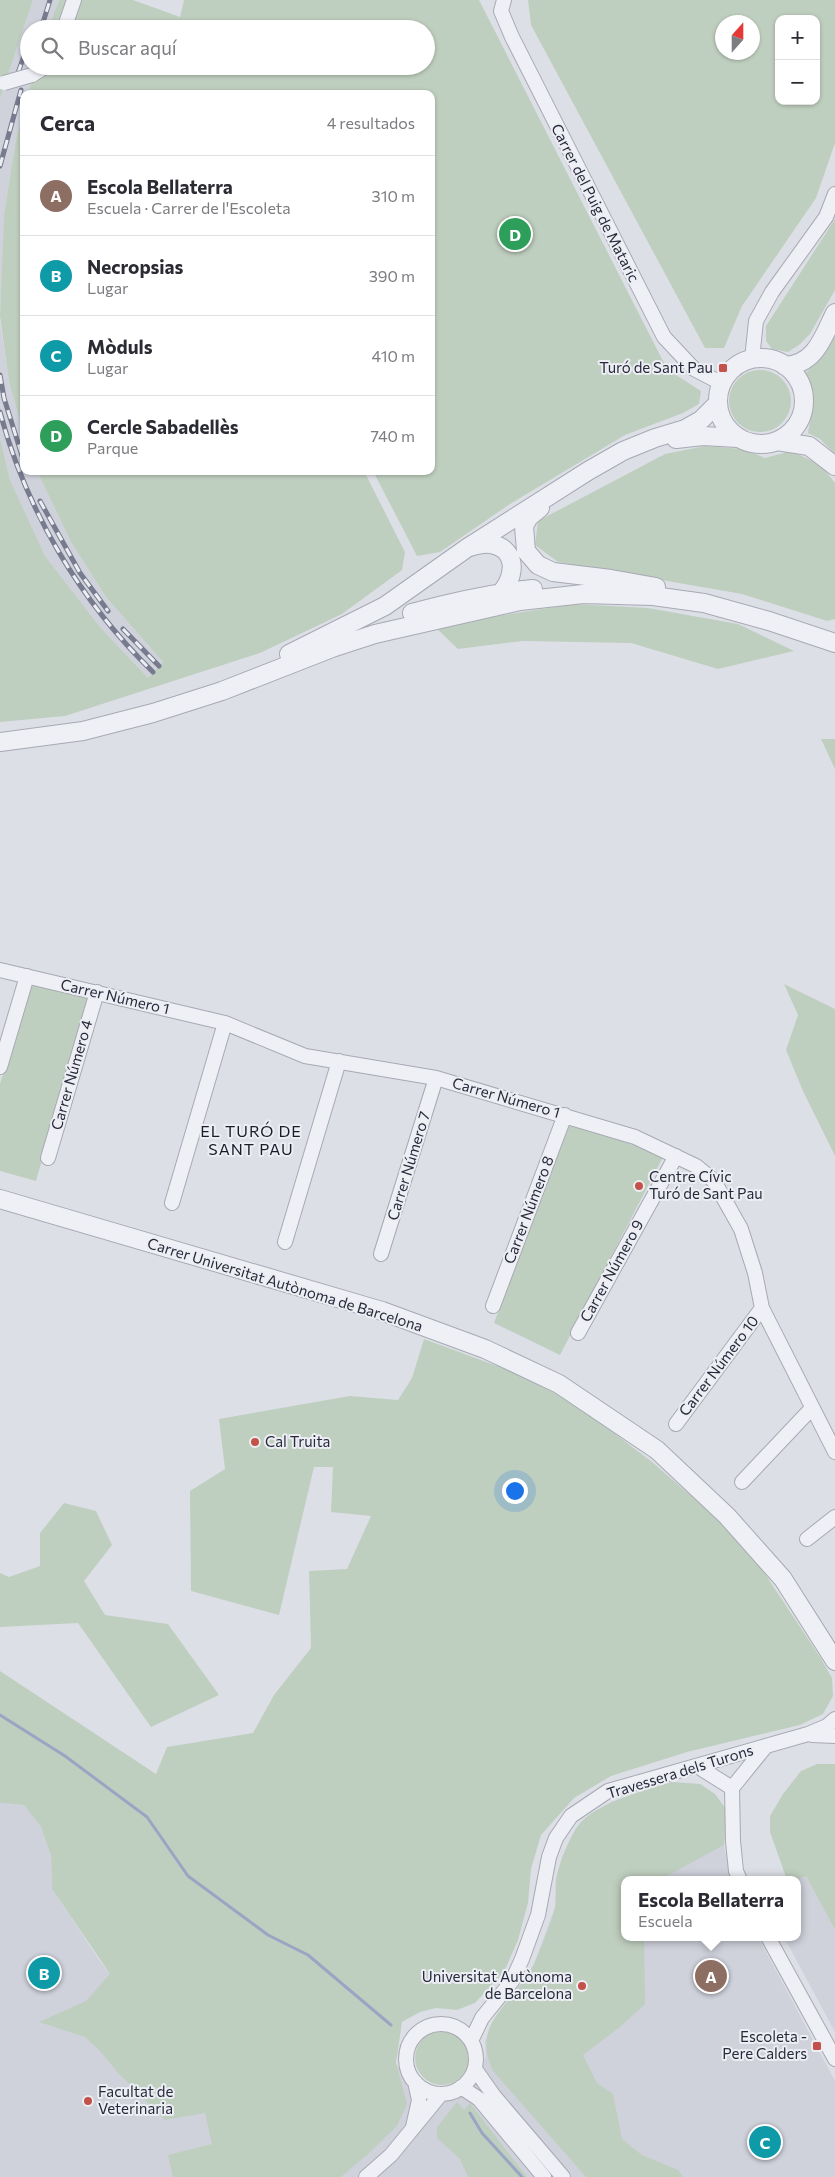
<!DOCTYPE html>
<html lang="es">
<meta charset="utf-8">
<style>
:root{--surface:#fff;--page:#f2f2f3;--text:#2b2b33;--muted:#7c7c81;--line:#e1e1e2;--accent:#c3534a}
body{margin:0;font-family:Commissioner,sans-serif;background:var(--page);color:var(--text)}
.controls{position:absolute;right:15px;top:15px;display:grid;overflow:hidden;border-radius:10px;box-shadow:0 1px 4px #0004}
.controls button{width:45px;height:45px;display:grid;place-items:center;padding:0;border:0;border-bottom:1px solid var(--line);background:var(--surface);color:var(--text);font:25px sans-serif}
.compass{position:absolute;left:715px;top:15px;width:45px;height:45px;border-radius:50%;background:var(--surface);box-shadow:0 1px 4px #0004;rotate:21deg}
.you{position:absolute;left:514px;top:1490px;width:18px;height:18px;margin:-12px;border:4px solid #fff;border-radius:50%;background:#1a73e8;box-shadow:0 0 0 8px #1a73e833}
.badge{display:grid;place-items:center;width:32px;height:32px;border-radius:50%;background:var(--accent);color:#fff;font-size:16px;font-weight:700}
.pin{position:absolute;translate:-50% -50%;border:2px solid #fff;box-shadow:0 1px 5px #0006}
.popup{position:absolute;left:621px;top:1876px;width:180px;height:65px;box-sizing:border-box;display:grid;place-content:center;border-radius:10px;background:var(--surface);filter:drop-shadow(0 1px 4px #0005);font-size:16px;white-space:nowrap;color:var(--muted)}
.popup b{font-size:19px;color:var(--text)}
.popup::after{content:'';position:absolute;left:50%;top:100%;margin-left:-10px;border:10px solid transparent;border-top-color:var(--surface)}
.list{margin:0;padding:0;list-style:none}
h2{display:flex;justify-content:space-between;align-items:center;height:65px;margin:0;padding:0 20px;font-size:21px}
h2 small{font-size:16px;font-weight:400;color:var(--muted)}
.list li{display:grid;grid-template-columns:32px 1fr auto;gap:15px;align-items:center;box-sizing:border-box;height:80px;padding:0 20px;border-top:1px solid var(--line)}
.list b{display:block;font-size:19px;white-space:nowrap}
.list p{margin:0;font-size:16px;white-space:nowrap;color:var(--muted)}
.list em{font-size:16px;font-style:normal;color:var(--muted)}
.icon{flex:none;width:28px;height:28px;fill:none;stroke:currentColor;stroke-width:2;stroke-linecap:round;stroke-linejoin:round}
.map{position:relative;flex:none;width:835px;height:2177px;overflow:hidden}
.search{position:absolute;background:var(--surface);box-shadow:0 1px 4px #0004;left:20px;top:20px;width:415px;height:55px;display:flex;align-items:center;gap:12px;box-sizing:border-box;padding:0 18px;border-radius:28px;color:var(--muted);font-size:19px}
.panel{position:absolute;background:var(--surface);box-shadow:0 1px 4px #0004;left:20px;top:90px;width:415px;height:385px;border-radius:10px}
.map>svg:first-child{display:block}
.built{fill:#cfd1db}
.green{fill:#bfcfbf;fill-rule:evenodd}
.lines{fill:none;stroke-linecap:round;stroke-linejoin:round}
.stream{stroke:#9aa5c4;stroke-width:3}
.minor-casing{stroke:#a7a9b3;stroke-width:16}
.tertiary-casing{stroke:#a7a9b3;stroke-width:20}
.minor{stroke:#eff0f5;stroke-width:14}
.tertiary{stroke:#eff0f5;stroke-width:18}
.rail-casing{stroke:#787b8e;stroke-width:5}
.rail{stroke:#eceef4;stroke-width:3;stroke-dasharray:9;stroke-linecap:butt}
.minor-bridge-casing{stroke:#a7a9b3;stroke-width:16;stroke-linecap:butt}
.minor-bridge{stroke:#eff0f5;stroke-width:14}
.poi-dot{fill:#c3534a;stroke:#eceef4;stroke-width:2}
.labels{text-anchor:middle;stroke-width:4;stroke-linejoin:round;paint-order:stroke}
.street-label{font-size:15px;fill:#282a3b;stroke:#eceef4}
.poi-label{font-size:15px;fill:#282a3b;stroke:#eceef4;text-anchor:end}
.neighbourhood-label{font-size:16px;letter-spacing:1px;fill:#1a1c2c;stroke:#eceef4}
</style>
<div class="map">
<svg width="835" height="2177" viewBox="0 0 835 2177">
<rect width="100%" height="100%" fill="#dddfe6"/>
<path class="built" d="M33 0H59L48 29H29V66H36L28 94H24V110L16 139 4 215 0 316V99Z
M0 322 9 382 24 434V471H37L71 542 106 597 163 662 148 678 100 627 45 556 10 480 0 438Z
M671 1782 700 1784 715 1794 726 1830 724 1845 731 1880H625V1937H758L835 2081V2177H0V1802L1 1803 24 1805 41 1827 51 1856 52 1889 99 1960 174 2057 396 2063 408 2087 425 2095 457 2100 474 2080 486 2056 485 2042 490 2026 534 1964 555 1907 556 1880 562 1856 581 1823 611 1802Z
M806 1876 835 1930V2032L784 1937H797V1880Z"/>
<path class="green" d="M0 0H33L0 99Z
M59 0H133L180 17 184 0H479L663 361 676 375 701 391 699 404 683 413 625 435 510 504 440 552 417 556 373 471H431V94H28L36 66H426V29H48Z
M528 0H835V143L816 198 742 306 724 348H705L531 25ZM779 19H816V101H779ZM722 22H752V52H722Z
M24 110V434L9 382 0 316 4 215 16 139Z
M835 219V290L810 334 799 345 788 352 772 349 766 341V326Z
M835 328V454L820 439 808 433C812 411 813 393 806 372L817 363Z
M729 401a31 31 0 1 1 62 0a31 31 0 1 1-62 0Z
M0 438 10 480 45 556 100 627 148 678 163 662 106 597 71 542 37 471H364L405 552 402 570 342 614 260 653 65 716 0 722Z
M705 446 743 449 765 458 791 451 821 465 835 483V619L827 621 742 594 558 562 535 545 538 521 665 454Z
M574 604 648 608 738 624 794 651 718 669 631 643 523 641 458 649 434 626Z
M821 739H835V769Z
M29 983 89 996 36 1181 0 1171V1084Z
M784 984 835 1009V1156L803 1091 786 1050 798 1015Z
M569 1123 626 1142 663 1157 560 1355 494 1323Z
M424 1339 530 1378 593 1417 652 1462 712 1514 759 1565 820 1657 832 1678 833 1696 823 1714 800 1725 687 1752 611 1776 574 1798 541 1835 531 1869 528 1903 518 1940 504 1972 475 2003 457 2010 436 2008 420 2012 402 2022 396 2063 407 2104 397 2126 368 2154 341 2177H173L168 2155 212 2144 205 2113 165 2120 119 2074 100 2051 85 2037 39 2022 86 2001 110 1974 52 1889 51 1856 41 1827 24 1805 1 1803 0 1802V1671L156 1774 167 1747 253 1733 274 1695 311 1648 309 1571 347 1569 371 1516 331 1512 333 1467H314L279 1615 191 1591 190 1491 225 1469 219 1419 350 1396 398 1400 412 1378Z
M64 1503 96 1511 112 1545 84 1581 105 1615 168 1624 219 1695 151 1727 78 1623 0 1627V1573L9 1577 40 1566V1533Z
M817 1764H835V1930L806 1876 797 1880H787L770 1832V1816L783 1794 801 1771Z
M671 1782 700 1784 715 1794 726 1809 724 1845 665 1877 664 1880H625V1937H644L645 2004 620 2027 583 2055 597 2083 613 2094 622 2139 642 2155 678 2170 683 2177H586L493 2071C469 2020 517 2003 535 1962 542 1945 550 1926 555 1908 557 1900 555 1890 556 1881 558 1866 570 1834 581 1822 602 1801 643 1791 671 1782Z
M415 2058a27 27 0 1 1 54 0a27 27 0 1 1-54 0Z
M457 2102 464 2110 470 2103 527 2177H468L460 2159 437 2138V2127Z"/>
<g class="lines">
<path class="stream" d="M0 1715 65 1756 147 1817 188 1876 268 1935 308 1955 391 2025
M470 2113 482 2133 522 2177"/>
<g class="minor-casing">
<path id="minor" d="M504 0 501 11 512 37 664 337 694 369 721 383
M64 29 74 0
M32 75 47 66
M752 359 756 321 772 292 826 217 835 194
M0 970 225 1023 305 1056 436 1078 635 1137 696 1166 714 1181 741 1229 755 1273 762 1308 835 1452
M0 1067 27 976
M48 1158 97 992
M172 1203 225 1023
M285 1242 339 1061
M381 1254 436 1078
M493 1306 565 1115
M578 1333 676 1156
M676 1424 762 1308
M742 1482 812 1408
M807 1539 835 1517
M812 1735 835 1736
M697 1766 732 1788
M740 1880 736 1871 733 1841 732 1788 766 1746
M768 1937 835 2059
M406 2059a35 35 0 1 1 70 0a35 35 0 1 1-70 0Z
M471 2041 482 2018 512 1981 522 1959 538 1915 549 1857 556 1838 571 1816 608 1791 808 1734 827 1726 835 1719
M475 2069 494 2096 563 2177
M461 2087 479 2099 544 2177
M413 2127 419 2100 415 2082
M366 2177 391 2155 441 2094"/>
</g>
<g class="tertiary-casing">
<path id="tertiary" d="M718 401a43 43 0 1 1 86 0a43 43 0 1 1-86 0Z
M785 366C816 364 823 337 835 313
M676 439 703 436 738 438
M777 441 809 446 835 466
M540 508 529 517 524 526 526 551 538 565 553 572 611 579 656 587
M470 547C476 545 483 543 490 544 520 548 516 582 496 597
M412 613C452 602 492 593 533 589
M289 654 385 606 467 548 588 471 623 451 655 438 685 429 701 420 717 404
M0 742 83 731 153 713 222 691 332 648 375 634 520 601 583 594 653 596 704 603 769 621 835 643
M0 1199 382 1311 485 1349 559 1384 657 1450 727 1516 783 1579 835 1661"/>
</g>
<use href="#minor" class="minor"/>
<use href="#tertiary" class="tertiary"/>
<g class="rail-casing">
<path id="rail" d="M41 29 50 0
M18 73 29 41
M0 166 21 90
M0 375 4 398 24 462
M0 412C26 510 80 601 153 672
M40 501 80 573 108 611
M123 629 159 666"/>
</g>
<use href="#rail" class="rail"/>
<g class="minor-bridge-casing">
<path id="minor-bridge" d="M4 83 32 75"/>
</g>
<use href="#minor-bridge" class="minor-bridge"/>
</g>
<g class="poi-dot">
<rect x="718" y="363" width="10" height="10" rx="2.5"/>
<circle cx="639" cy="1186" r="5"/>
<circle cx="255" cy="1442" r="5"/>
<circle cx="582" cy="1986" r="5"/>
<rect x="812" y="2041" width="10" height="10" rx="2.5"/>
<circle cx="88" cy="2101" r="5"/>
</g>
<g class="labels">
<g class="street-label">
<text transform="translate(595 203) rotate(63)" y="5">Carrer del Puig de Mataric</text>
<text transform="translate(115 997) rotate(13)" y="5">Carrer Número 1</text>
<text transform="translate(72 1075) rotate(-74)" y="5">Carrer Número 4</text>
<text transform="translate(506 1098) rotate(16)" y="5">Carrer Número 1</text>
<text transform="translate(409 1166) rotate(-73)" y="5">Carrer Número 7</text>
<text transform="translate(529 1210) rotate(-69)" y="5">Carrer Número 8</text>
<text transform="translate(612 1271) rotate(-61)" y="5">Carrer Número 9</text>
<text transform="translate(285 1285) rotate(17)" y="5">Carrer Universitat Autònoma de Barcelona</text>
<text transform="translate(719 1366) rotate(-53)" y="5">Carrer Número 10</text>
<text transform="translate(680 1772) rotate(-17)" y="5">Travessera dels Turons</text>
</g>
<g class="poi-label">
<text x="713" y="373">Turó de Sant Pau</text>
<text x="649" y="1182" text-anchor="start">Centre Cívic<tspan x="649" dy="17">Turó de Sant Pau</tspan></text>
<text x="265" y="1447" text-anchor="start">Cal Truita</text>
<text x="572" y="1982">Universitat Autònoma<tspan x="572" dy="17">de Barcelona</tspan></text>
<text x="807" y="2042">Escoleta -<tspan x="807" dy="17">Pere Calders</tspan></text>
<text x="98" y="2097" text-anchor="start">Facultat de<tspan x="98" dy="17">Veterinaria</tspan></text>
</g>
<g class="neighbourhood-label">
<text x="251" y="1137">EL TURÓ DE<tspan x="251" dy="18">SANT PAU</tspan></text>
</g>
</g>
</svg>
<div class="controls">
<button>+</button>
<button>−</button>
</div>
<svg class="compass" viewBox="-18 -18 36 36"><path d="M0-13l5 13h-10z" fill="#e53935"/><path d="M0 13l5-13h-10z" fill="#7c7c81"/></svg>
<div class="you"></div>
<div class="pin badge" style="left:711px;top:1976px;background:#8d6e63">A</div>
<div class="popup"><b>Escola Bellaterra</b>Escuela</div>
<div class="pin badge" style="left:44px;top:1973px;background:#0f9aa8">B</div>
<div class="pin badge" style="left:765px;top:2142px;background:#0f9aa8">C</div>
<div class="pin badge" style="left:515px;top:234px;background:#2e9e5b">D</div>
<div class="search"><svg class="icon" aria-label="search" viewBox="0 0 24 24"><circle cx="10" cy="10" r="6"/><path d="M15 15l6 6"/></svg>Buscar aquí</div>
<section class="panel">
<h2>Cerca<small>4 resultados</small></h2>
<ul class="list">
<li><span class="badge" style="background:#8d6e63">A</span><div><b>Escola Bellaterra</b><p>Escuela · Carrer de l'Escoleta</p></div><em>310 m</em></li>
<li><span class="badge" style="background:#0f9aa8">B</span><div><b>Necropsias</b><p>Lugar</p></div><em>390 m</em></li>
<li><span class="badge" style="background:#0f9aa8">C</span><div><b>Mòduls</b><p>Lugar</p></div><em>410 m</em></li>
<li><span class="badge" style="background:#2e9e5b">D</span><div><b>Cercle Sabadellès</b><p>Parque</p></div><em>740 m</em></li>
</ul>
</section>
</div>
